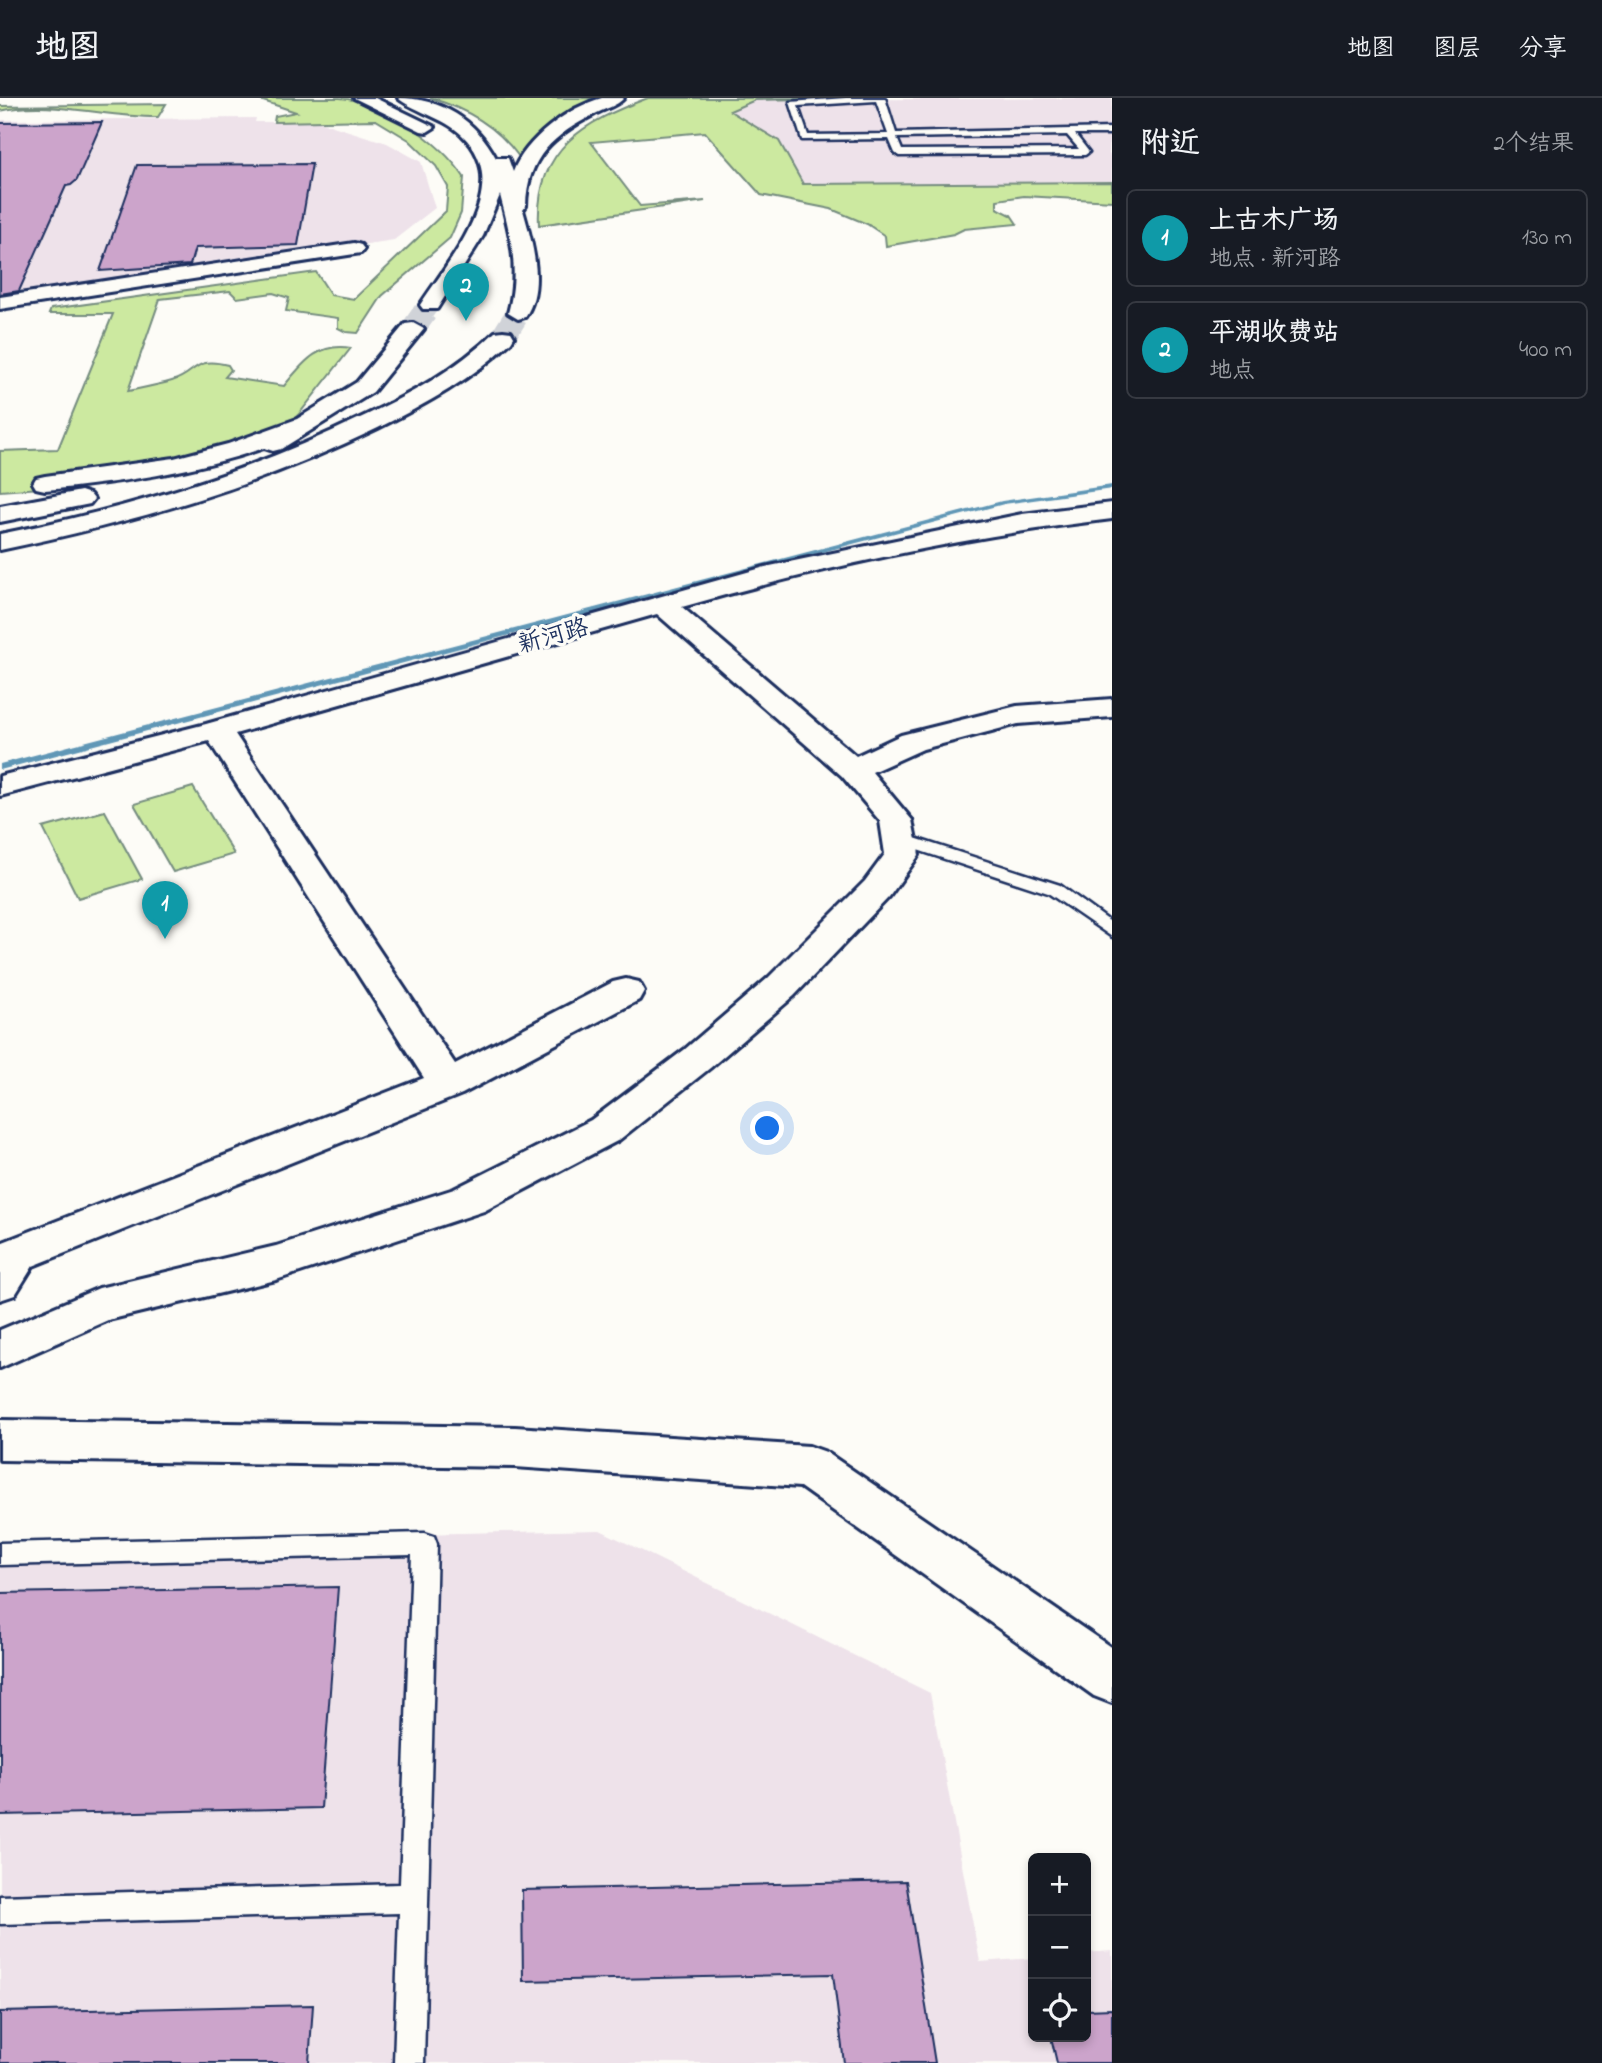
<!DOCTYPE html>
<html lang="zh">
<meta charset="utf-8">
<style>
:root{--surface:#171b24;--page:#20242c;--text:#f1f3f6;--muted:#9ea1a6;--line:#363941;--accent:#0b8043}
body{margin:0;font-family:"Indie Flower","LXGW WenKai TC",sans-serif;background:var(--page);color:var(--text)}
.controls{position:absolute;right:21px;bottom:21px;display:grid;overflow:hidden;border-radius:10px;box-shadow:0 4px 10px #0003}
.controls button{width:63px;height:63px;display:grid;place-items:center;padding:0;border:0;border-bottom:2px solid var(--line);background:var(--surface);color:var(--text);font:35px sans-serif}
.you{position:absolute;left:768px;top:1031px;width:24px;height:24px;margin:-18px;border:5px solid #fff;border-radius:50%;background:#1a73e8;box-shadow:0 0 0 10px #1a73e833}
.badge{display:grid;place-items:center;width:46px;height:46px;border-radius:50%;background:var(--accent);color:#fff;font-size:23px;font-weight:700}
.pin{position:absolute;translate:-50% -58px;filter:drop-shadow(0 2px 4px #0008)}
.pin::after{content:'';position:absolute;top:37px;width:24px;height:21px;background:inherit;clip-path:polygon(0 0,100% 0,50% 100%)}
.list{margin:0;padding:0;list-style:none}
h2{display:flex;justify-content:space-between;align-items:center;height:91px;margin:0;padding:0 28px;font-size:30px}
h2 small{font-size:23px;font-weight:400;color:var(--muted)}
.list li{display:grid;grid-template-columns:46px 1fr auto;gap:21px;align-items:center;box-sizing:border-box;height:98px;margin:0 14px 14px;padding:0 14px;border:2px solid var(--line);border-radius:10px}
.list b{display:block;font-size:26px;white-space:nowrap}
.list p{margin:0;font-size:23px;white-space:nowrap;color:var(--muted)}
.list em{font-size:23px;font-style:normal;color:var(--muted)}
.icon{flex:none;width:38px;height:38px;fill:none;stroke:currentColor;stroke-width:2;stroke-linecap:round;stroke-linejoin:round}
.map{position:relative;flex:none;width:1112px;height:1965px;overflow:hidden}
header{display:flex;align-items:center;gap:42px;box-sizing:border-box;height:98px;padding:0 35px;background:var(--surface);border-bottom:2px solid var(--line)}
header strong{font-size:33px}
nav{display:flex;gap:38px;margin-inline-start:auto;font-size:24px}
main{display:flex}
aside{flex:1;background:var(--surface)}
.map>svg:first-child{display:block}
.built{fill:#eee2ea}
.green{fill:#cce9a0;stroke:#748c7f;stroke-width:2}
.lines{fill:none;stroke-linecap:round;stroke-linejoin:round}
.stream{fill:#6197b6;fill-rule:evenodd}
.building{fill:#cca4cb;stroke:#1b2f5e;stroke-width:2}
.motorway-tunnel-far1{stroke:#d0d3d8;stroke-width:18;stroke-dasharray:18 9;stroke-linecap:butt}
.motorway-tunnel{stroke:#d0d3d8;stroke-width:24;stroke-dasharray:24 12;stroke-linecap:butt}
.service-casing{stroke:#1b2f5e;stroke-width:5}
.minor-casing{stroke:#1b2f5e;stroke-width:6}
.motorway-casing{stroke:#1b2f5e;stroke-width:6}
.service{fill:#fdfcf7;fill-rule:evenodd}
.minor{fill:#fdfcf7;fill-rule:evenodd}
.motorway{fill:#fdfcf7;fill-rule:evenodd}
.labels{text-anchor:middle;stroke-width:7;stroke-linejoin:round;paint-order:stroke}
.far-street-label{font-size:24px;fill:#1b2f5e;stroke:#fdfcf7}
</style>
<header>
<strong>地图</strong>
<nav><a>地图</a><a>图层</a><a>分享</a></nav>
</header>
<main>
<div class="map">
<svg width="1112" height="1965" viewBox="0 0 1112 1965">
<rect width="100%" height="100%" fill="#fdfcf7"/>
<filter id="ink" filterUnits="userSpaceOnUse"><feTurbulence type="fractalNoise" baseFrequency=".0143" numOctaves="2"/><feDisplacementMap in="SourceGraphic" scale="14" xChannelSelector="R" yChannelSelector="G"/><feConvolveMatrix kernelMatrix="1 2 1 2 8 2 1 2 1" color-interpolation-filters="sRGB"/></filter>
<g filter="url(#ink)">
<path class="built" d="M1112 0 1109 56 1112 60V84L803 86 779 43 729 13 755 2Z
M256 20 255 24H320L387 45 421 64 435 110 394 142 0 201V22Z
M600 1432 930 1595 980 1864 1033 1860V1939H1086V1855L1112 1853V1965H0V1445Z"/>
<path class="green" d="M254 0C283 0 312 0 340 0 383 4 440 43 464 79L461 115 450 140 382 198 358 235 346 234 338 230V220L286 213 289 200 273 195 237 200 230 193 160 201 128 293C142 290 158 287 172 283 198 275 193 258 228 267L231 272 225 279 284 288C303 265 318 244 351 250L299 316 282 333 252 347 41 390 0 393V353L58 351 113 216H49L51 211 316 174 331 197 354 201 446 113 448 89 436 68 409 42 376 22 274 24 275 18 296 14Z
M430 0H609L586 10 533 59 520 60C497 28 467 11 430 0Z
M648 0H851L755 2 730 13 779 43 803 86 1112 84V103L1024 98 997 102V110L1011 117 1017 126 964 131 954 136 886 148 885 138 867 126 831 111 761 97 705 34 591 44 640 108 705 103 539 127C535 50 584 24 648 0Z
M166 6 158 19C107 20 50 1 0 13V8Z
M193 689 234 756 173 774 134 706Z
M105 713 142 781 78 800 43 730Z"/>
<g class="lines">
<path class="stream" d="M1112 387V391L1004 406 0 672V666L1002 403Z"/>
</g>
<path class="building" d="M102 24 77 82 71 87 66 88 19 193 0 196V25Z
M312 66 298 147 195 150 190 167 100 173 137 67Z
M338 1489 321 1710 0 1717V1495Z
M906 1783 935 1965H844L833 1876 523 1883 522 1792Z
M313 1907 309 1965H0V1914Z
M1112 1911V1965H1057L1051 1939H1086V1912Z"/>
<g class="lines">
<path class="motorway-tunnel-far1" d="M424 215 430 207"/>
<path class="motorway-tunnel" d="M413 231 425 214
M503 239 518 215"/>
<g class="service-casing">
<path id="service" d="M846 0H885L896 35 1112 30V36H1075L1089 54 1085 57 899 58 895 55 889 41 802 42 790 4ZM876 3 888 36 808 37 798 8ZM1067 37 1079 51 902 52 897 40Z
M899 735 1060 787 1112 825V839L1048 795 893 744 891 740Z
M425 1435 434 1438 437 1446 424 1965H394L399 1815 0 1826V1798L400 1786 412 1457 0 1467V1445Z"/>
</g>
<g class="minor-casing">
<path id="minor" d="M354 145 361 147 364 151 361 155 0 211V199Z
M1112 405V421C967 438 823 469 682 509L856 658 901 637 1017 608 1112 601V619L1018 626 923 651 872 674 912 722 919 757 889 799 794 898 710 970 619 1042 484 1113 276 1182 108 1222 0 1270V1232L99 1190 276 1148 454 1091 591 1022 684 952 768 880 865 783 885 756 880 723 842 678 657 516 235 636 455 966 613 884 626 881 639 884 644 893 639 902 462 996 33 1168 15 1197 0 1202V1149L3 1144 424 980 209 643 0 698V678L206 626 765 469 1022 416Z
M0 1322 515 1329 809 1348 826 1354 1112 1550V1605L1094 1598 800 1389 515 1369 0 1362Z"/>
</g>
<g class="motorway-casing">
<path id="motorway" d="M354 0H375L435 29 427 34 421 33Z
M398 0C441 0 476 22 496 60H508L513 74C525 42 568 9 602 0 608 0 617 0 624 0 617 8 604 11 595 16 554 37 527 59 526 108L523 112C532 144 546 189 525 219L518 221 508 215C520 172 511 139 500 97L483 138 437 211H423L420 207C449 162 516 88 462 37 445 20 409 11 398 0Z
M413 225 424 231 373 294 281 351 273 353 264 350C193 374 119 385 45 392L36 390 33 385 36 380 45 378 174 360 228 346 297 321 357 284 405 226Z
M503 233 511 234 514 239 511 244C472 281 426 306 378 330 257 389 131 425 0 452V436C126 411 245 376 360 320 409 297 456 272 495 234Z
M81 393 90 396 94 401 90 406 0 424V408Z"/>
</g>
<use href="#service" class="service"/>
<use href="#minor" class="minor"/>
<use href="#motorway" class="motorway"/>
</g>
</g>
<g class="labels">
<g class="far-street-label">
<text transform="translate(553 537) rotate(-16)" y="8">新河路</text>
</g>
</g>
</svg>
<div class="controls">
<button>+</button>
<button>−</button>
<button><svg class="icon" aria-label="locate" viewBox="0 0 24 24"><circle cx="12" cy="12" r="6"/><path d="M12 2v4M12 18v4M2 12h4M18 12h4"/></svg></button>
</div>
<div class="you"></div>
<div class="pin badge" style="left:165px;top:841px;background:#0f9aa8">1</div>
<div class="pin badge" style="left:466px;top:223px;background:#0f9aa8">2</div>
</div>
<aside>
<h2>附近<small>2个结果</small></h2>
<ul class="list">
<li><span class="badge" style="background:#0f9aa8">1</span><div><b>上古木广场</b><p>地点 · 新河路</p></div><em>130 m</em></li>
<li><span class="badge" style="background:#0f9aa8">2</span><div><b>平湖收费站</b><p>地点</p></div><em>400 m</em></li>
</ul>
</aside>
</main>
